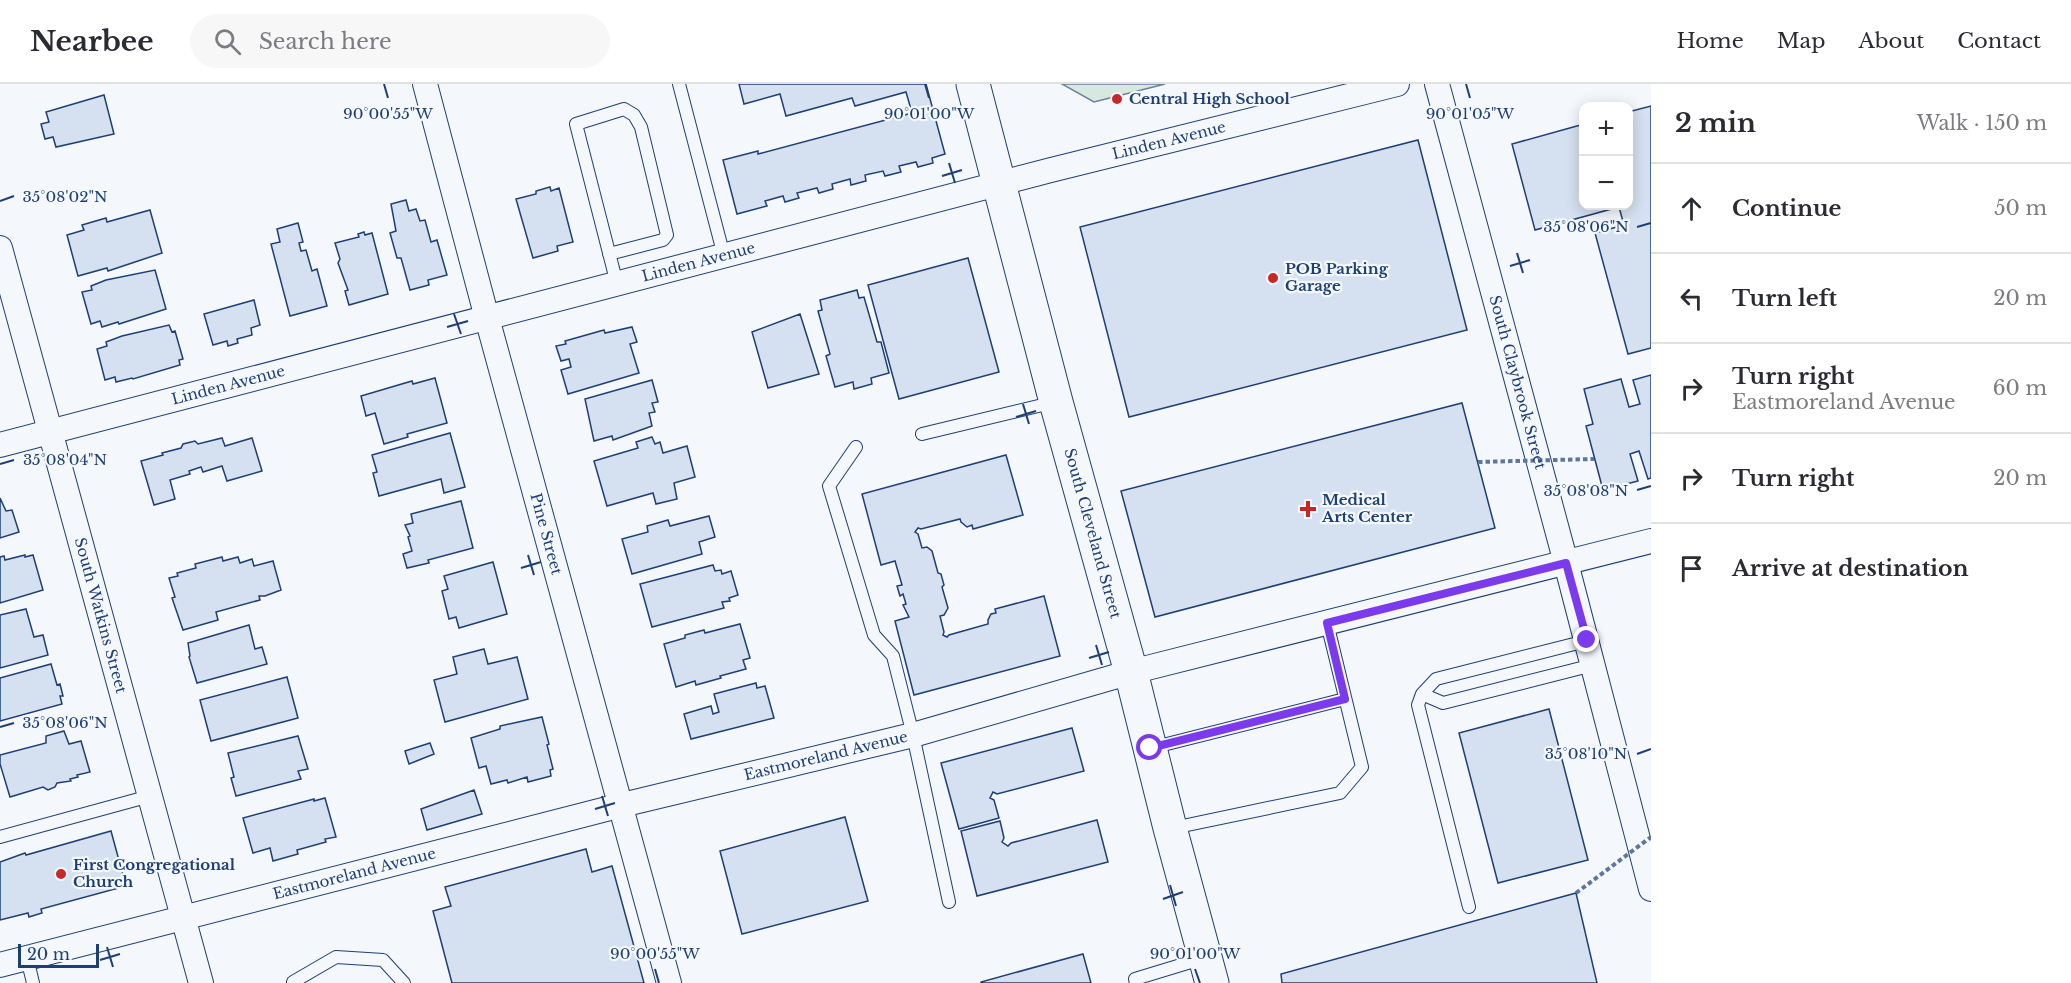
<!DOCTYPE html>
<meta charset="utf-8">
<style>
:root{--surface:#fff;--page:#f7f7f7;--text:#2b2b33;--muted:#7c7c81;--line:#e1e1e2}
body{margin:0;font-family:"Libre Baskerville",serif;background:var(--page);color:var(--text)}
.controls{position:absolute;right:18px;top:18px;display:grid;overflow:hidden;border-radius:12px;box-shadow:0 3px 15px #0003}
.controls button{width:54px;height:54px;display:grid;place-items:center;padding:0;border:0;border-bottom:2px solid var(--line);background:var(--surface);color:var(--text);font:30px sans-serif}
.scale{position:absolute;left:18px;bottom:15px;width:81px;box-sizing:border-box;padding-left:6px;border:3px solid #1d3f73;border-top:0;font-size:16px;line-height:21px;white-space:nowrap;color:#1d3f73;-webkit-text-stroke:4px #f4f7fb;paint-order:stroke}
.stop{position:absolute;width:18px;height:18px;margin:-14px;border:4px solid #7c3aed;border-radius:50%;background:#fff}
.stop.end{background:#7c3aed;border-color:#fff;box-shadow:0 2px 6px #0008}
.list{margin:0;padding:0;list-style:none}
h2{display:flex;justify-content:space-between;align-items:center;height:78px;margin:0;padding:0 24px;font-size:26px}
h2 small{font-size:20px;font-weight:400;color:var(--muted)}
.list li{display:grid;grid-template-columns:39px 1fr auto;gap:18px;align-items:center;box-sizing:border-box;height:90px;padding:0 24px;border-top:2px solid var(--line)}
.list b{display:block;font-size:22px;white-space:nowrap}
.list p{margin:0;font-size:20px;white-space:nowrap;color:var(--muted)}
.list em{font-size:20px;font-style:normal;color:var(--muted)}
.icon{flex:none;width:33px;height:33px;fill:none;stroke:currentColor;stroke-width:2;stroke-linecap:round;stroke-linejoin:round}
.map{position:relative;flex:none;width:1651px;height:899px;overflow:hidden}
header{display:flex;align-items:center;gap:36px;box-sizing:border-box;height:84px;padding:0 30px;background:var(--surface);border-bottom:2px solid var(--line)}
header strong{font-size:28px}
nav{display:flex;gap:33px;margin-inline-start:auto;font-size:21px}
.search{width:420px;height:54px;background:var(--page);display:flex;align-items:center;gap:15px;box-sizing:border-box;padding:0 21px;border-radius:33px;color:var(--muted);font-size:22px}
main{display:flex}
aside{flex:1;background:var(--surface)}
.map>svg:first-child{display:block}
.green{fill:#d7e8df;stroke:#687fa3;stroke-width:1.5}
.building{fill:#d5e0f0;stroke:#1d3f73;stroke-width:1.5}
.lines{fill:none;stroke-linecap:round;stroke-linejoin:round}
.lane-casing{stroke:#1d3f73;stroke-width:14}
.street-casing{stroke:#1d3f73;stroke-width:26}
.secondary-casing{stroke:#1d3f73;stroke-width:35}
.lane{stroke:#f4f7fb;stroke-width:12}
.street{stroke:#f4f7fb;stroke-width:24}
.secondary{stroke:#f4f7fb;stroke-width:33}
.path-bridge{stroke:#5e769c;stroke-width:4;stroke-dasharray:4.5 3;stroke-linecap:butt}
.route{stroke:#7c3aed;stroke-width:8}
.ticks{fill:none;stroke:#1d3f73;stroke-width:2}
.poi-dot{fill:#c62828;stroke:#f4f7fb;stroke-width:2}
.labels{text-anchor:middle;stroke-width:4.5;stroke-linejoin:round;paint-order:stroke}
.poi-label{font-size:15px;font-weight:bold;fill:#1d3f73;stroke:#f4f7fb;text-anchor:start}
.street-label{font-size:15px;fill:#1d3f73;stroke:#f4f7fb}
.ticks-label{font-size:15px;text-anchor:middle;fill:#1d3f73;stroke:#f4f7fb;stroke-width:4.5;stroke-linejoin:round;paint-order:stroke}
</style>
<header>
<strong>Nearbee</strong>
<div class="search"><svg class="icon" aria-label="search" viewBox="0 0 24 24"><circle cx="10" cy="10" r="6"/><path d="M15 15l6 6"/></svg>Search here</div>
<nav><a>Home</a><a>Map</a><a>About</a><a>Contact</a></nav>
</header>
<main>
<div class="map">
<svg width="1651" height="899" viewBox="0 0 1651 899">
<rect width="100%" height="100%" fill="#f4f7fb"/>
<path class="green" d="M1062 0H1165L1094 18Z"/>
<path class="building" d="M739 0H926L945 70 932 74 933 79 918 83 916 78 899 82 901 88 885 92 883 87 865 91 866 97 851 101 850 95 832 100 833 105 819 109 817 104 797 109 799 114 785 118 783 112 765 117 767 122 737 130 723 76 758 67V70L912 29 906 8 855 22 852 14 786 32 780 10 744 20Z
M104 11 114 50 56 63 53 53 45 55 41 40 49 38 46 28Z
M1651 22V264L1628 270 1595 149 1624 141 1619 123 1535 146 1512 60 1584 40V122H1628V28Z
M1418 56 1467 246 1129 333 1080 143Z
M550 103 551 107 559 104 573 158 557 162 558 167 533 174 516 115 536 110V107Z
M406 116 409 127 416 125 420 137 425 136 431 158 437 156 447 191 428 196 429 201 410 206 401 174H397L390 149 396 147 391 120Z
M150 126 162 169 108 187 107 184 78 192 67 151 84 146 82 141 106 134 107 138Z
M298 139 303 158 299 159 301 167 306 166 312 187 317 185 327 222 290 232 271 160 280 158 277 145Z
M364 148 365 151 372 149 388 210 349 221 345 207 348 206 338 179 340 175 335 159 359 153 358 150Z
M968 174 999 288 899 315 868 201Z
M155 186 166 225 119 240 118 238 102 243 100 237 91 240 82 208 92 206 91 202 106 196Z
M857 206 859 214 864 213 877 258H881L889 289 871 294 872 300 854 305 853 298 835 303 826 272 830 270 818 227 822 226 820 216Z
M254 216 260 241 251 244 252 251 237 255 238 259 228 262 227 257 213 261 204 230Z
M800 230 819 290 768 304 752 248Z
M169 241 172 248 175 247 183 275 179 276 180 281 133 295 132 294 116 298 115 293 105 296 97 265 107 262 106 258 122 252Z
M632 243 637 258 630 260 639 289 568 310 561 286 571 283 569 275 561 277 556 262 566 260 565 257 604 246 605 249Z
M1651 291V394L1648 395 1639 367 1630 370 1638 397 1603 406 1586 342 1593 340 1584 305 1621 295 1629 323 1640 320 1633 296Z
M435 294 447 339 407 350 408 353 384 360 375 329 366 332 361 312 412 297 413 300Z
M652 296 658 318 652 319 655 328 649 329 652 342 613 356 612 352 594 357 585 315Z
M1462 319 1495 444 1155 533 1121 407Z
M450 349 465 403 444 409 441 395 379 412 373 389 377 388 372 371Z
M652 353 655 360 660 358 663 369 687 362 695 393 674 399 677 415 656 420 653 409 607 422 594 377 638 364 636 358Z
M222 354 225 362 252 354 262 387 227 397 222 382 203 388 201 383 189 387 190 390 170 396 175 415 154 421 141 377 163 371 162 369 181 364 183 360 195 357 198 360Z
M1006 371 1023 431 973 445 972 441 967 443 961 438 960 435 921 445 918 444 915 448 918 450 922 464 927 463 932 467 938 489 941 490 944 501 942 503 948 524 944 531 940 532 944 548 943 551 947 553 949 551 988 540V536L991 530 996 529 995 525 1044 512 1060 572 914 611 895 537 909 533 903 521 906 520 903 510 900 512 897 502 902 501 895 477 881 481 862 410Z
M0 414 6 427 12 426 19 448 0 454Z
M461 417 473 464 428 476 429 479 407 484 403 470 412 467 408 453 410 452 405 441 413 439 411 430Z
M709 432 715 453 699 458 702 470 632 490 622 455 648 448 647 442 668 436 670 442Z
M25 471V473L33 471 43 506 0 519V473L4 472 5 476Z
M222 473 223 477 238 473 240 479 252 475 254 482 273 477 281 506 265 512H259L260 516 216 528 218 536 183 546 172 514 175 513 169 494 178 492 177 489 196 484 195 480Z
M493 478 507 530 459 544 456 533 449 535 442 507 448 505 444 492Z
M713 481 715 487 721 486 722 490 731 487 738 511 729 514 730 517 722 518 724 524 652 543 640 500Z
M26 525 34 553 43 551 48 571 0 584V531Z
M740 540 750 574 743 576 746 585 720 592 721 594 696 601 695 597 676 603 664 560 685 554V551L704 546 705 549Z
M249 541 255 565 262 563 267 580 197 599 189 573 190 572 188 559Z
M484 565 488 580 517 573 528 615 445 638 434 596 457 590 453 573Z
M51 580 57 601 60 600 63 612H60L62 620 0 637V594Z
M287 593 298 634 211 657 200 616Z
M756 599 757 604 765 602 774 634 691 655 684 630 711 622 713 630 719 628 714 610Z
M1549 625 1588 776 1498 799 1459 649Z
M542 633 549 660 547 661 553 685 550 686 551 692 528 698 527 693 508 699 507 696 491 700 486 682 479 684 471 654 500 645V642Z
M1072 644 1084 687 997 710 993 708 990 714 994 716 999 734 959 745 941 679Z
M64 647 69 660 81 657 90 688 77 691 78 693 70 695 71 697 57 699 55 703 48 706 43 703 10 713 0 680V671L46 659V652Z
M298 652 308 685 298 687 301 695 236 712 231 694 234 693 228 669Z
M430 659 434 670 409 680 405 667Z
M474 706 482 730 427 746 421 725Z
M325 714 336 753 325 755 326 758 297 766 298 770 273 777 270 764 253 769 243 734 314 715V717Z
M845 733 868 817 742 850 720 767Z
M1097 736 1108 778 977 812 961 747 1000 737 1004 754 1002 758 1008 762 1011 759Z
M111 747 126 802 41 825 42 829 29 833 28 829 0 836V778L25 769 26 771Z
M586 765 592 788 612 782 644 899H452L433 827 451 822 445 803Z
M1576 809 1597 899H1282L1281 890Z
M1083 870 1091 899H981V898Z"/>
<g class="lines">
<g class="lane-casing">
<path id="lane" d="M679 0 724 172
M609 170 663 156 667 151 641 43 634 31 624 25 576 40 617 200
M922 350 1055 318
M856 363 829 402 874 551 893 572 913 651 949 818
M1422 610 1443 619 1593 581
M1151 664 1345 615
M1173 744 1340 709 1362 683 1327 539
M0 753 150 712
M1469 823 1418 621 1422 610 1436 595 1586 557
M27 874 33 899
M293 898 336 873 383 876 404 899
M1136 899 1135 895 1204 874"/>
</g>
<g class="street-casing">
<g id="street">
<path id="s1" d="M425 0 487 234 669 899"/>
<path id="s2" d="M1437 0 1566 479 1651 805"/>
<path id="s3" d="M0 164 201 899"/>
<path id="s4" d="M0 361 1051 86 1397 0"/>
<path id="s5" d="M0 881 622 721 913 651 1131 588 1651 457"/>
</g>
</g>
<g class="secondary-casing">
<g id="secondary">
<path id="s6" d="M973 0 1056 318 1131 588 1170 744 1212 899"/>
</g>
</g>
<use href="#lane" class="lane"/>
<use href="#street" class="street"/>
<use href="#secondary" class="secondary"/>
<path class="path-bridge" d="M1478 378 1594 375
M1576 809 1651 753"/>
</g>
<g class="lines">
<path class="route" d="M1150 664 1345 615 1327 539 1566 479 1587 556"/>
</g>
<path class="ticks" d="M384 0 388 14M925 0 929 14M1466 0 1470 14M949 79 955 99M942 92 962 86M0 117 14 112M1637 143 1651 139M1517 169 1523 189M1510 182 1530 176M454 230 461 250M447 243 468 237M1023 320 1029 340M1016 333 1036 327M0 380 14 376M1637 406 1651 402M528 471 534 491M521 484 541 478M1096 561 1102 581M1089 574 1109 568M0 643 14 639M1637 670 1651 665M602 712 608 732M595 725 615 719M1170 801 1176 822M1163 815 1183 808M107 863 113 883M100 876 120 870M655 885 659 899M1195 885 1200 899"/>
<g class="poi-dot">
<circle cx="1117" cy="15" r="6"/>
<circle cx="1273" cy="194" r="6"/>
<path d="M1305 416h6v6h6v6h-6v6h-6v-6h-6v-6h6z"/>
<circle cx="61" cy="790" r="6"/>
</g>
<g class="labels">
<g class="poi-label">
<text x="1129" y="20">Central High School</text>
<text x="1285" y="190">POB Parking<tspan x="1285" dy="17">Garage</tspan></text>
<text x="1322" y="421">Medical<tspan x="1322" dy="17">Arts Center</tspan></text>
<text x="73" y="786">First Congregational<tspan x="73" dy="17">Church</tspan></text>
</g>
<g class="street-label">
<text dy="5" stroke="none"><textPath href="#s4" startOffset="1208">Linden Avenue</textPath></text>
<text dy="5" stroke="none"><textPath href="#s4" startOffset="722">Linden Avenue</textPath></text>
<text dy="5" stroke="none"><textPath href="#s2" startOffset="309">South Claybrook Street</textPath></text>
<text dy="5" stroke="none"><textPath href="#s4" startOffset="236">Linden Avenue</textPath></text>
<text dy="5" stroke="none"><textPath href="#s6" startOffset="465">South Cleveland Street</textPath></text>
<text dy="5" stroke="none"><textPath href="#s1" startOffset="466">Pine Street</textPath></text>
<text dy="5" stroke="none"><textPath href="#s3" startOffset="381">South Watkins Street</textPath></text>
<text dy="5" stroke="none"><textPath href="#s5" startOffset="852">Eastmoreland Avenue</textPath></text>
<text dy="5" stroke="none"><textPath href="#s5" startOffset="366">Eastmoreland Avenue</textPath></text>
</g>
</g>
<g class="ticks-label">
<text x="388" y="35">90°00'55"W</text>
<text x="929" y="35">90°01'00"W</text>
<text x="1470" y="35">90°01'05"W</text>
<text x="65" y="118">35°08'02"N</text>
<text x="1586" y="148">35°08'06"N</text>
<text x="65" y="381">35°08'04"N</text>
<text x="1586" y="412">35°08'08"N</text>
<text x="65" y="644">35°08'06"N</text>
<text x="1586" y="675">35°08'10"N</text>
<text x="655" y="875">90°00'55"W</text>
<text x="1195" y="875">90°01'00"W</text>
</g>
</svg>
<div class="controls">
<button>+</button>
<button>−</button>
</div>
<div class="scale">20 m</div>
<div class="stop" style="left:1150px;top:664px"></div>
<div class="stop end" style="left:1587px;top:556px"></div>
</div>
<aside>
<h2>2 min<small>Walk · 150 m</small></h2>
<ul class="list">
<li><svg class="icon" aria-label="ahead" viewBox="0 0 24 24"><path d="M12 20V5M6 11l6-6 6 6"/></svg><div><b>Continue</b></div><em>50 m</em></li>
<li><svg class="icon" aria-label="left" viewBox="0 0 24 24"><path d="M17 20v-9H6M10 6l-5 5 5 5"/></svg><div><b>Turn left</b></div><em>20 m</em></li>
<li><svg class="icon" aria-label="right" viewBox="0 0 24 24"><path d="M7 20v-9h11M14 6l5 5-5 5"/></svg><div><b>Turn right</b><p>Eastmoreland Avenue</p></div><em>60 m</em></li>
<li><svg class="icon" aria-label="right" viewBox="0 0 24 24"><path d="M7 20v-9h11M14 6l5 5-5 5"/></svg><div><b>Turn right</b></div><em>20 m</em></li>
<li><svg class="icon" aria-label="arrive" viewBox="0 0 24 24"><path d="M6 21V4h12l-3 4 3 4H6"/></svg><div><b>Arrive at destination</b></div></li>
</ul>
</aside>
</main>
